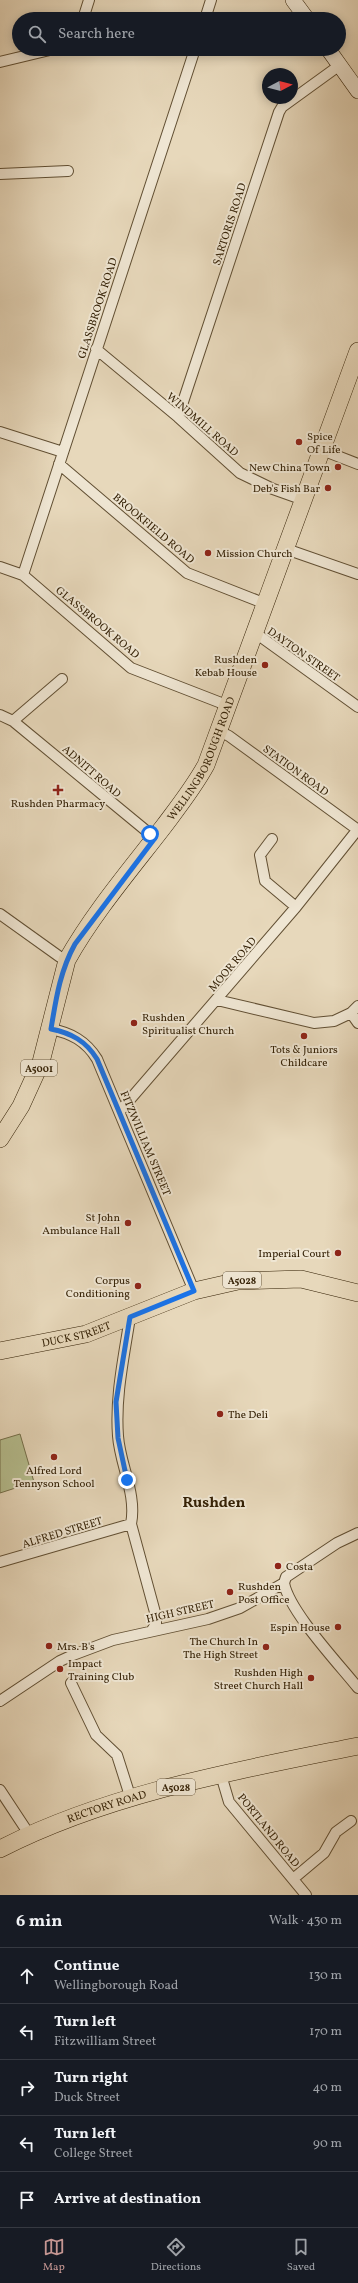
<!DOCTYPE html>
<meta charset="utf-8">
<style>
:root{--surface:#171b24;--page:#242831;--text:#f1f3f6;--muted:#9ea1a6;--line:#363941;--accent:#c59692}
body{margin:0;font-family:Vollkorn,serif;background:var(--page);color:var(--text)}
.compass{position:absolute;left:262px;top:68px;width:36px;height:36px;border-radius:50%;background:var(--surface);box-shadow:0 2px 10px #0003;rotate:83deg}
.stop{position:absolute;width:12px;height:12px;margin:-9px;border:3px solid #1a73e8;border-radius:50%;background:#fff}
.stop.end{background:#1a73e8;border-color:#fff;box-shadow:0 1px 4px #0008}
.list{margin:0;padding:0;list-style:none}
h2{display:flex;justify-content:space-between;align-items:center;height:52px;margin:0;padding:0 16px;font-size:17px}
h2 small{font-size:13px;font-weight:400;color:var(--muted)}
.list li{display:grid;grid-template-columns:26px 1fr auto;gap:12px;align-items:center;box-sizing:border-box;height:56px;padding:0 16px;border-top:1px solid var(--line)}
.list b{display:block;font-size:15px;white-space:nowrap}
.list p{margin:0;font-size:13px;white-space:nowrap;color:var(--muted)}
.list em{font-size:13px;font-style:normal;color:var(--muted)}
.icon{flex:none;width:22px;height:22px;fill:none;stroke:currentColor;stroke-width:2;stroke-linecap:round;stroke-linejoin:round}
.map{position:relative;flex:none;width:358px;height:1895px;overflow:hidden}
.search{position:absolute;background:var(--surface);box-shadow:0 2px 10px #0003;left:12px;right:12px;top:12px;height:44px;display:flex;align-items:center;gap:10px;box-sizing:border-box;padding:0 14px;border-radius:22px;color:var(--muted);font-size:15px}
.sheet{height:332px;background:var(--surface)}
nav{display:flex;justify-content:space-around;align-items:center;box-sizing:border-box;height:56px;border-top:1px solid var(--line);background:var(--surface);font-size:11px;color:var(--muted)}
nav a{display:grid;justify-items:center;gap:2px}
nav .on{color:var(--accent)}
.map>svg:first-child{display:block}
.green{fill:#b6bf90;stroke:#75704b}
.lines{fill:none;stroke-linecap:round;stroke-linejoin:round}
.street-casing{stroke:#614f33;stroke-width:12}
.secondary-casing{stroke:#342106;stroke-width:16}
.primary-casing{stroke:#342106;stroke-width:18}
.street{stroke:#efe6d3;stroke-width:10}
.secondary{stroke:#efe6d3;stroke-width:15}
.primary{stroke:#e7d8bb;stroke-width:17}
.route{stroke:#1a73e8;stroke-width:5}
.poi-dot{fill:#8f2418;stroke:#efe6d3;stroke-width:1.5}
.labels{text-anchor:middle;stroke-width:4;stroke-linejoin:round;paint-order:stroke}
.shield{fill:#efe6d3;stroke:#6c5c44;stroke-width:1}
.shield-label{font-size:10px;font-weight:bold;fill:#342106}
.street-label{font-size:11px;fill:#342106;stroke:#efe6d3}
.poi-label{font-size:11px;fill:#342106;stroke:#efe6d3;text-anchor:end}
.district-label{font-size:15px;font-weight:bold;fill:#342106;stroke:#efe6d3}
</style>
<div class="map">
<svg width="358" height="1895" viewBox="0 0 358 1895">
<rect width="100%" height="100%" fill="#e7d8bb"/>
<filter id="stains"><feTurbulence type="fractalNoise" baseFrequency=".005" numOctaves="4"/><feColorMatrix values="0 0 0 0 .2 0 0 0 0 .09 0 0 0 0 .02 0 0 0 .5 -.17"/></filter>
<radialGradient id="worn" r=".72"><stop offset=".6" stop-color="#630" stop-opacity="0"/><stop offset="1" stop-color="#630" stop-opacity=".3"/></radialGradient>
<path class="green" d="M20 1434 34 1482 0 1493V1440Z"/>
<g class="lines">
<g class="street-casing">
<path id="street" d="M83 19 89 0
M205 19 211 0
M0 62 54 49
M0 174 68 171
M96 349 178 417 240 473 273 489 304 500
M178 417 279 112 282 107 340 65
M0 432 63 452
M322 450 358 464
M59 464 187 573 266 604
M286 549 358 574
M0 567 23 575 131 668 229 706
M23 575 195 49
M254 635 261 637 286 655 358 707
M0 715 13 721 155 838
M13 721 62 679
M219 731 229 736 358 830
M272 839 260 855 265 881 296 907
M0 914 60 957 67 960
M217 1000 314 1023 334 1021 351 1013 358 1006
M351 1013 358 1023
M51 1029C71 1033 86 1041 97 1059L194 1291
M120 1111 296 907 358 829
M130 1317C124 1357 115 1396 118 1436 120 1465 137 1494 131 1524L156 1616V1624L152 1630
M0 1562 131 1524
M284 1583C289 1611 338 1663 358 1688
M71 1683 96 1735 117 1755 131 1799
M0 1701 60 1661 73 1655 113 1640 208 1619 240 1608 284 1583 286 1577 337 1543 358 1533
M221 1775 229 1802 306 1895
M0 1790 29 1834
M293 1879 324 1853 336 1832 351 1821"/>
</g>
<g class="secondary-casing">
<path id="secondary" d="M293 0 307 19
M328 49 358 91"/>
</g>
<g class="primary-casing">
<g id="primary">
<path id="s1" d="M0 1139 21 1106 41 1062 67 960C94 912 131 869 164 826 179 806 194 787 206 765L358 351"/>
<path id="s2" d="M0 1351 86 1334 194 1291 238 1281 301 1279 358 1293"/>
<path id="s3" d="M0 1849C109 1793 239 1770 358 1746"/>
</g>
</g>
<use href="#street" class="street"/>
<use href="#secondary" class="secondary"/>
<use href="#primary" class="primary"/>
</g>
<g class="lines">
<path class="route" d="M127 1480 118 1438 116 1402 130 1317 194 1291 97 1059C86 1041 71 1033 51 1029 56 999 60 971 75 944L155 838 150 834"/>
</g>
<g class="poi-dot">
<circle cx="299" cy="442" r="4"/>
<circle cx="338" cy="467" r="4"/>
<circle cx="328" cy="488" r="4"/>
<circle cx="208" cy="553" r="4"/>
<circle cx="265" cy="665" r="4"/>
<path d="M56 784h4v4h4v4h-4v4h-4v-4h-4v-4h4z"/>
<circle cx="134" cy="1023" r="4"/>
<circle cx="304" cy="1036" r="4"/>
<circle cx="128" cy="1223" r="4"/>
<circle cx="338" cy="1253" r="4"/>
<circle cx="138" cy="1286" r="4"/>
<circle cx="220" cy="1414" r="4"/>
<circle cx="54" cy="1457" r="4"/>
<circle cx="278" cy="1566" r="4"/>
<circle cx="230" cy="1592" r="4"/>
<circle cx="338" cy="1627" r="4"/>
<circle cx="49" cy="1646" r="4"/>
<circle cx="266" cy="1647" r="4"/>
<circle cx="60" cy="1669" r="4"/>
<circle cx="311" cy="1678" r="4"/>
</g>
<g class="labels">
<g class="shield">
<rect x="21" y="1060" width="36" height="16" rx="3"/>
<rect x="223" y="1272" width="38" height="16" rx="3"/>
<rect x="157" y="1779" width="38" height="16" rx="3"/>
</g>
<g class="shield-label">
<text x="39" y="1072">A5001</text>
<text x="242" y="1284">A5028</text>
<text x="176" y="1791">A5028</text>
</g>
<g class="street-label">
<text transform="translate(229 224) rotate(-72)" y="4">SARTORIS ROAD</text>
<text transform="translate(97 308) rotate(-72)" y="4">GLASSBROOK ROAD</text>
<text transform="translate(203 424) rotate(41)" y="4">WINDMILL ROAD</text>
<text transform="translate(154 528) rotate(40)" y="4">BROOKFIELD ROAD</text>
<text transform="translate(98 622) rotate(40)" y="4">GLASSBROOK ROAD</text>
<text transform="translate(304 654) rotate(35)" y="4">DAYTON STREET</text>
<text dy="4" stroke="none"><textPath href="#s1" startOffset="436">WELLINGBOROUGH ROAD</textPath></text>
<text transform="translate(296 770) rotate(36)" y="4">STATION ROAD</text>
<text transform="translate(92 771) rotate(41)" y="4">ADNITT ROAD</text>
<text transform="translate(232 964) rotate(-50)" y="4">MOOR ROAD</text>
<text transform="translate(146 1143) rotate(67)" y="4">FITZWILLIAM STREET</text>
<text dy="4" stroke="none"><textPath href="#s2" startOffset="78">DUCK STREET</textPath></text>
<text transform="translate(62 1532) rotate(-17)" y="4">ALFRED STREET</text>
<text transform="translate(180 1611) rotate(-13)" y="4">HIGH STREET</text>
<text dy="4" stroke="none"><textPath href="#s3" startOffset="115">RECTORY ROAD</textPath></text>
<text transform="translate(269 1830) rotate(51)" y="4">PORTLAND ROAD</text>
</g>
<g class="poi-label">
<text x="307" y="440" text-anchor="start">Spice<tspan x="307" dy="13">Of Life</tspan></text>
<text x="330" y="471">New China Town</text>
<text x="320" y="492">Deb's Fish Bar</text>
<text x="216" y="557" text-anchor="start">Mission Church</text>
<text x="257" y="663">Rushden<tspan x="257" dy="13">Kebab House</tspan></text>
<text x="58" y="807" text-anchor="middle">Rushden Pharmacy</text>
<text x="142" y="1021" text-anchor="start">Rushden<tspan x="142" dy="13">Spiritualist Church</tspan></text>
<text x="304" y="1053" text-anchor="middle">Tots &amp; Juniors<tspan x="304" dy="13">Childcare</tspan></text>
<text x="120" y="1221">St John<tspan x="120" dy="13">Ambulance Hall</tspan></text>
<text x="330" y="1257">Imperial Court</text>
<text x="130" y="1284">Corpus<tspan x="130" dy="13">Conditioning</tspan></text>
<text x="228" y="1418" text-anchor="start">The Deli</text>
<text x="54" y="1474" text-anchor="middle">Alfred Lord<tspan x="54" dy="13">Tennyson School</tspan></text>
<text x="286" y="1570" text-anchor="start">Costa</text>
<text x="238" y="1590" text-anchor="start">Rushden<tspan x="238" dy="13">Post Office</tspan></text>
<text x="330" y="1631">Espin House</text>
<text x="258" y="1645">The Church In<tspan x="258" dy="13">The High Street</tspan></text>
<text x="57" y="1650" text-anchor="start">Mrs. B's</text>
<text x="68" y="1667" text-anchor="start">Impact<tspan x="68" dy="13">Training Club</tspan></text>
<text x="303" y="1676">Rushden High<tspan x="303" dy="13">Street Church Hall</tspan></text>
</g>
<g class="district-label">
<text x="214" y="1507">Rushden</text>
</g>
</g>
<rect width="100%" height="100%" filter="url(#stains)"/>
<rect width="100%" height="100%" fill="url(#worn)"/>
</svg>
<svg class="compass" viewBox="-18 -18 36 36"><path d="M0-13l5 13h-10z" fill="#e53935"/><path d="M0 13l5-13h-10z" fill="#9ea1a6"/></svg>
<div class="stop" style="left:150px;top:834px"></div>
<div class="stop end" style="left:127px;top:1480px"></div>
<div class="search"><svg class="icon" aria-label="search" viewBox="0 0 24 24"><circle cx="10" cy="10" r="6"/><path d="M15 15l6 6"/></svg>Search here</div>
</div>
<section class="sheet">
<h2>6 min<small>Walk · 430 m</small></h2>
<ul class="list">
<li><svg class="icon" aria-label="ahead" viewBox="0 0 24 24"><path d="M12 20V5M6 11l6-6 6 6"/></svg><div><b>Continue</b><p>Wellingborough Road</p></div><em>130 m</em></li>
<li><svg class="icon" aria-label="left" viewBox="0 0 24 24"><path d="M17 20v-9H6M10 6l-5 5 5 5"/></svg><div><b>Turn left</b><p>Fitzwilliam Street</p></div><em>170 m</em></li>
<li><svg class="icon" aria-label="right" viewBox="0 0 24 24"><path d="M7 20v-9h11M14 6l5 5-5 5"/></svg><div><b>Turn right</b><p>Duck Street</p></div><em>40 m</em></li>
<li><svg class="icon" aria-label="left" viewBox="0 0 24 24"><path d="M17 20v-9H6M10 6l-5 5 5 5"/></svg><div><b>Turn left</b><p>College Street</p></div><em>90 m</em></li>
<li><svg class="icon" aria-label="arrive" viewBox="0 0 24 24"><path d="M6 21V4h12l-3 4 3 4H6"/></svg><div><b>Arrive at destination</b></div></li>
</ul>
</section>
<nav>
<a class="on"><svg class="icon" aria-label="map" viewBox="0 0 24 24"><path d="M3 6l6-2 6 2 6-2v14l-6 2-6-2-6 2zM9 4v14M15 6v14"/></svg>Map</a>
<a><svg class="icon" aria-label="directions" viewBox="0 0 24 24"><path d="M12 3l9 9-9 9-9-9zM9 14v-3h6M13 9l2 2-2 2"/></svg>Directions</a>
<a><svg class="icon" aria-label="saved" viewBox="0 0 24 24"><path d="M7 4h10v16l-5-4-5 4z"/></svg>Saved</a>
</nav>
